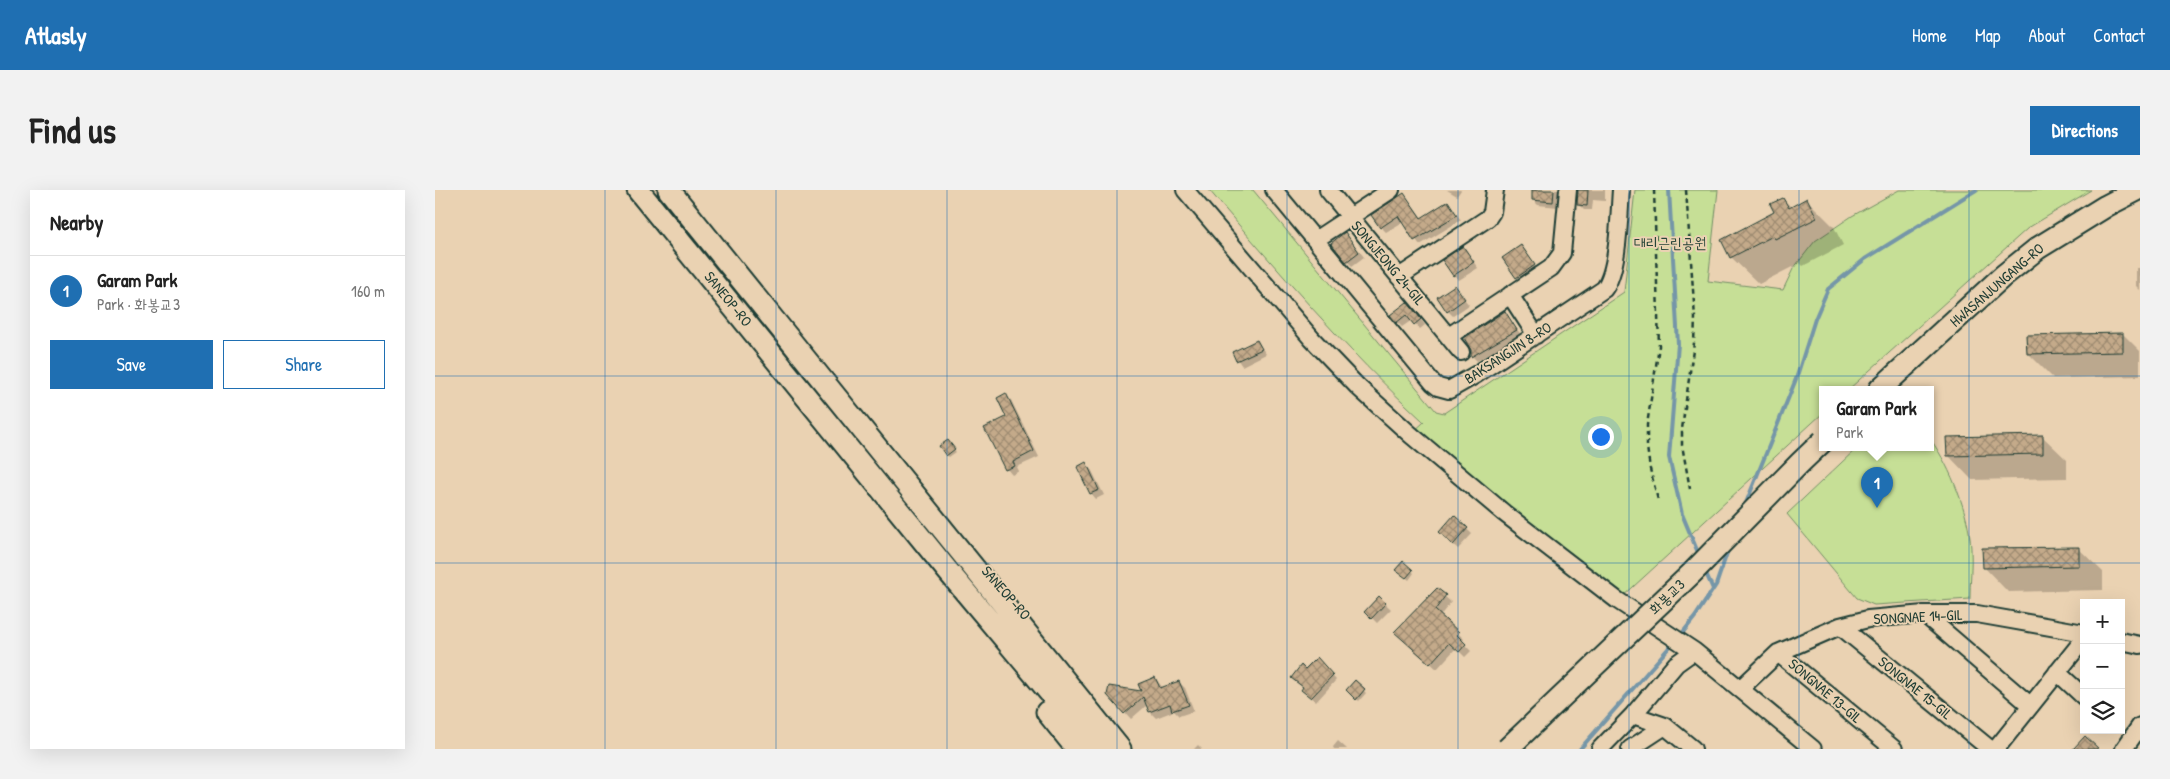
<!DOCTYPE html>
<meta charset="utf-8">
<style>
:root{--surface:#fff;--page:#f2f2f2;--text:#222;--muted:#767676;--line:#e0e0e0;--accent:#1f6fb2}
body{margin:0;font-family:"Patrick Hand","Poor Story",sans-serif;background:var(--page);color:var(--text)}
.controls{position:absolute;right:15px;bottom:15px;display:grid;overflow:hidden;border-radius:0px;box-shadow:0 5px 20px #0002}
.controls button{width:45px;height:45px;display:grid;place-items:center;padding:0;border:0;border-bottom:1px solid var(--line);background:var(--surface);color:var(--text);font:25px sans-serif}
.you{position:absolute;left:1165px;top:246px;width:18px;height:18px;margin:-12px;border:4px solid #fff;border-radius:50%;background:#1a73e8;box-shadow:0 0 0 8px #1a73e833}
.badge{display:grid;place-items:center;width:32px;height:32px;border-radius:50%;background:var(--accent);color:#fff;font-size:16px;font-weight:700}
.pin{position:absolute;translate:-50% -41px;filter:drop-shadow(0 1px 2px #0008)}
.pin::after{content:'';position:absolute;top:26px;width:18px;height:15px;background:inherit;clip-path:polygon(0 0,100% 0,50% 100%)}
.popup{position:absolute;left:1384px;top:196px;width:115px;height:65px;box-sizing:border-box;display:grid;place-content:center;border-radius:0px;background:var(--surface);filter:drop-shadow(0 1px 4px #0005);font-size:16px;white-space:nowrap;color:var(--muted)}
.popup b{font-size:19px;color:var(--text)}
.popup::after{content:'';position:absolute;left:50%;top:100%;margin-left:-10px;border:10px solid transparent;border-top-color:var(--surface)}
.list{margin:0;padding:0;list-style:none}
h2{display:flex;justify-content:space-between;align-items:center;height:65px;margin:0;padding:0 20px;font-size:21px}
h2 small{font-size:16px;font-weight:400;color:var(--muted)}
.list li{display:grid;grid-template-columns:32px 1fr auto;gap:15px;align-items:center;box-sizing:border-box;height:70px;padding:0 20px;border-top:1px solid var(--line)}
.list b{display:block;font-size:19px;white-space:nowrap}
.list p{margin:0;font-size:16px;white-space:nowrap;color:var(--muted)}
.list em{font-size:16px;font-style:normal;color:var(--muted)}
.actions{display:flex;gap:10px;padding:15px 20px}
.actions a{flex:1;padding:11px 0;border:1px solid var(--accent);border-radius:0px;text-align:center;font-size:18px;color:var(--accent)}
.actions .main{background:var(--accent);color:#fff}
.icon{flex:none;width:28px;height:28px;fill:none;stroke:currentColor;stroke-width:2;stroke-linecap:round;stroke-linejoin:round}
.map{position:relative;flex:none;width:1705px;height:559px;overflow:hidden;border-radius:0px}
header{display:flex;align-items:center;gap:30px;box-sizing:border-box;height:70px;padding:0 25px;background:var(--accent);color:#fff}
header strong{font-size:24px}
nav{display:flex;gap:28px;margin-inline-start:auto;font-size:18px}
.intro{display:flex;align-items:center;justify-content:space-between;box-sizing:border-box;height:120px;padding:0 30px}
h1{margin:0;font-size:35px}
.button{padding:12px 22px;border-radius:0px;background:var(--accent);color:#fff;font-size:18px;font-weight:700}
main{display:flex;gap:30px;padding:0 30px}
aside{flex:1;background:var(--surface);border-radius:0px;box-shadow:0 5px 20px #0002}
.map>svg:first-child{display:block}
.green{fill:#c6df96;stroke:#728e65}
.shadow{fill:#0003}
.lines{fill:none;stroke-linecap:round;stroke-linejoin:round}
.stream{stroke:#7596a8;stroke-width:4}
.building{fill:url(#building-cross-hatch);stroke:#1f3d34}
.minor-casing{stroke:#1f3d34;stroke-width:20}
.major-casing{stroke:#1f3d34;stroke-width:25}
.path{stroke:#1f3d34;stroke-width:2.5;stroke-dasharray:5 4;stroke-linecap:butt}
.minor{stroke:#ead2b2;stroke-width:16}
.major{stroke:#ead2b2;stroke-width:21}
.major-bridge-casing{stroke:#1f3d34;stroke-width:25;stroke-linecap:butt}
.major-bridge{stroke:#ead2b2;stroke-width:21}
.grid{fill:none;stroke:#1f6fb2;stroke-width:1;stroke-opacity:0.55}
.labels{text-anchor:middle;stroke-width:4;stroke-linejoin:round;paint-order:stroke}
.park-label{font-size:15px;fill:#274539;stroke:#ead2b2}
.street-label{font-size:15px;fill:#1f3d34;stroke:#ead2b2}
</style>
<header>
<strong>Atlasly</strong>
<nav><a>Home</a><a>Map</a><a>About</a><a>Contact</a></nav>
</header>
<div class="intro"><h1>Find us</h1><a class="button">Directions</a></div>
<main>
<aside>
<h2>Nearby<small></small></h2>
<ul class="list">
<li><span class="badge">1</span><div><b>Garam Park</b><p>Park · 화봉교3</p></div><em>160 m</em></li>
</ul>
<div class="actions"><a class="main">Save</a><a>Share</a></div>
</aside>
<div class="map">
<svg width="1705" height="559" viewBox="0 0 1705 559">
<defs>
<pattern id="building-cross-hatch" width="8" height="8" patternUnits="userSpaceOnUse" patternTransform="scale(1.25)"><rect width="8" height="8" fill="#c4aa8a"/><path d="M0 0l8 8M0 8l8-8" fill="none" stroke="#9f8c72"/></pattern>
</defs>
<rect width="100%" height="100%" fill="#ead2b2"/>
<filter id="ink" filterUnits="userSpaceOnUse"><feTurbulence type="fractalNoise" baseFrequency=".02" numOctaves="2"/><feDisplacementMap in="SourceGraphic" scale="10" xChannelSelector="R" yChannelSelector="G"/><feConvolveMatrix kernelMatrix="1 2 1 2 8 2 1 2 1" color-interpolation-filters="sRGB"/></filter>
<g filter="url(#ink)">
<path class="green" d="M774 0H818L1001 221 1009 223 1189 102 1200 0H1283L1273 91 1348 100 1358 79 1380 51 1417 26 1464 0H1656L1593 38 1414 199H1388V223L1186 408 977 243 989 232C911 160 842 80 774 0Z
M1496 250C1516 278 1534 324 1536 358 1537 375 1535 392 1535 409L1439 415 1422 408 1352 324 1423 257H1496Z"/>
<path class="shadow" d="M1012 0H1026L1022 6Z
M1099 0H1124L1123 17 1103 15 1098 10Z
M1145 0H1170V11L1158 10 1157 20H1149L1144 15Z
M969 4 987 28 1013 13 1026 30 985 55 968 32 951 42 946 37Z
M1348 9 1357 18 1372 10 1399 37 1408 55 1368 76 1365 73 1324 94 1296 67 1341 23Z
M915 49 929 67 917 76 912 71Z
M1085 56 1104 81 1087 93 1068 68Z
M1028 58 1043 78 1024 90 1019 85Z
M1701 78H1705V100L1701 96Z
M1020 97 1034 115 1018 126 1013 121Z
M977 119 990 135 985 139 977 130 967 137 962 132Z
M1070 122 1086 145 1042 171 1037 166V160Z
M1688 144 1705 161V186L1618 188 1593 163Z
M822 151 831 164 807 176 798 163Z
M570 205 576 210 604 267 582 277 584 281 577 285 572 279 551 239 573 227Z
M1607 246 1632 270V288L1537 290 1513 265Z
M515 254 521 262 514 267 512 265Z
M650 274 656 279 669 305 661 309 656 303 643 278Z
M1019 327 1037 344 1023 359 1005 342Z
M1643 358 1668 382V400L1573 402 1549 377Z
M968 373 979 383 974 390 962 379Z
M1002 400 1016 412 1005 426 1029 449 1027 452 1036 461 1030 467 1021 458 1002 479 967 448Z
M944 408 956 419 942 433 931 422Z
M886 473 901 490 881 512 872 504Z
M720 488 728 498 744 492 750 498 759 521 744 526 739 521 721 528 715 522 712 515 696 529 674 505 708 503Z
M920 492 931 503 924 511 912 500Z
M903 551 912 559H899L898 557Z
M763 555 767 559H759Z"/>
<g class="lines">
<path class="stream" d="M1234 0 1243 154 1234 267 1247 324 1264 365
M1309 318 1361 189 1380 129 1393 99 1430 69 1541 0
M1270 381 1278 399
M1245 446 1260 427 1281 395 1294 357
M1145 559 1238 453"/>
</g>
<path class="building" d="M1097 0H1119L1118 12 1097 10Z
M1143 0H1153L1152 16 1142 15Z
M969 3 986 28 1013 11 1022 25 979 51 963 26 945 38 936 25Z
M1348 8 1354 18 1372 8 1382 28 1340 49 1338 46 1295 68 1286 50 1339 22 1335 14Z
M910 42 924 62 911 72 896 53Z
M1086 55 1100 75 1081 88 1067 68Z
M1028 56 1039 72 1018 86 1007 70Z
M1020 95 1030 109 1012 122 1002 107Z
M972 112 986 129 979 135 971 125 961 133 955 125Z
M1070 121 1082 140 1036 167V160L1029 148Z
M1688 143V162L1592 164 1591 145Z
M822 150 827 159 801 171 797 162Z
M571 203 599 261 578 272 580 276 570 280 549 238 571 227 562 208Z
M1608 245V264L1512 266 1511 247Z
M513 250 520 259 511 266 504 256Z
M651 272 664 300 655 304 642 277Z
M1019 325 1033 338 1018 355 1004 342Z
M1644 357V376L1548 378 1547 358Z
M968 371 978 380 971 388 960 380Z
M1002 398 1011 405 1000 420 1024 442 1022 445 1031 454 1024 462 1014 453 995 474 959 442Z
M944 406 951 413 936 429 929 422Z
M882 467 898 485 876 508 866 500 868 497 856 488 866 475 870 479Z
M720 487 725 498 744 491 754 515 737 521 735 514 714 522 708 507 689 524 672 505 674 496 706 501 703 494Z
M920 490 930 499 921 510 911 500Z
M1650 546 1664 559H1638Z"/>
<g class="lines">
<g class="minor-casing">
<path id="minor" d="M750 0 877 149 923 197 976 245 1069 323 1182 410 1259 461
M839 0 998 193 1003 197 1014 200 1042 184 1169 99C1184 80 1184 25 1186 0
M893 0 1026 162
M880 50 956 0
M964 87 1053 28 1057 22 1060 0
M1075 105 1101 145
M1014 146 1116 78 1127 63 1133 0
M1489 424 1595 515
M1405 436 1555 559
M1686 451 1705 455
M1343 463 1459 559
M1622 482 1649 507
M1306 498 1343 463 1405 436 1433 429 1489 424H1542L1649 443
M1198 525 1230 536 1258 559
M1165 559 1198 525 1241 474 1259 461 1378 559
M1195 559 1230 536
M1561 559 1649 449
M1689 559 1705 536"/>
</g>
<g class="major-casing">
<path id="major" d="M203 0 512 380 662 559
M234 0 685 559
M1445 199 1568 86 1603 58 1671 16 1702 0
M612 522 642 559"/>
</g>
<path class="path" d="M1219 0 1224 156 1212 235V257L1215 279 1223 310
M1251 0 1260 128 1259 153 1247 239V255L1255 299"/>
<use href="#minor" class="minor"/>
<use href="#major" class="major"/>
<g class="major-bridge-casing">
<path id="major-bridge" d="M1072 559 1257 383 1365 273 1388 251"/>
</g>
<use href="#major-bridge" class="major-bridge"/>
</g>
</g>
<path class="grid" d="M170 0V559M341 0V559M512 0V559M682 0V559M852 0V559M1023 0V559M1194 0V559M1364 0V559M1534 0V559M0 186H1705M0 373H1705"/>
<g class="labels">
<g class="park-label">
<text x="1235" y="58">대리근린공원</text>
</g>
<g class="street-label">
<text transform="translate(953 73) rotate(50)" y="5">SONGJEONG 24-GIL</text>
<text transform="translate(1562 95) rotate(-41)" y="5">HWASANJUNGANG-RO</text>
<text transform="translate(293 109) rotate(51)" y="5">SANEOP-RO</text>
<text transform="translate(1073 163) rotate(-33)" y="5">BAKSANGJIN 8-RO</text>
<text transform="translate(571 403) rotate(49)" y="5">SANEOP-RO</text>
<text transform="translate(1232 407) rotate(-44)" y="5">화봉교3</text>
<text transform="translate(1483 427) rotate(-3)" y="5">SONGNAE 14-GIL</text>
<text transform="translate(1480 498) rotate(39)" y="5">SONGNAE 15-GIL</text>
<text transform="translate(1390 501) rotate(40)" y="5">SONGNAE 13-GIL</text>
</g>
</g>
</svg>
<div class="controls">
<button>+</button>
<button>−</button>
<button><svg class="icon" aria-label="layers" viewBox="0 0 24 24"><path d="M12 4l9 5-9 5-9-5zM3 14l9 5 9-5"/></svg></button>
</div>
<div class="you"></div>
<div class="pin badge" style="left:1442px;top:318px">1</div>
<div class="popup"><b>Garam Park</b>Park</div>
</div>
</main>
